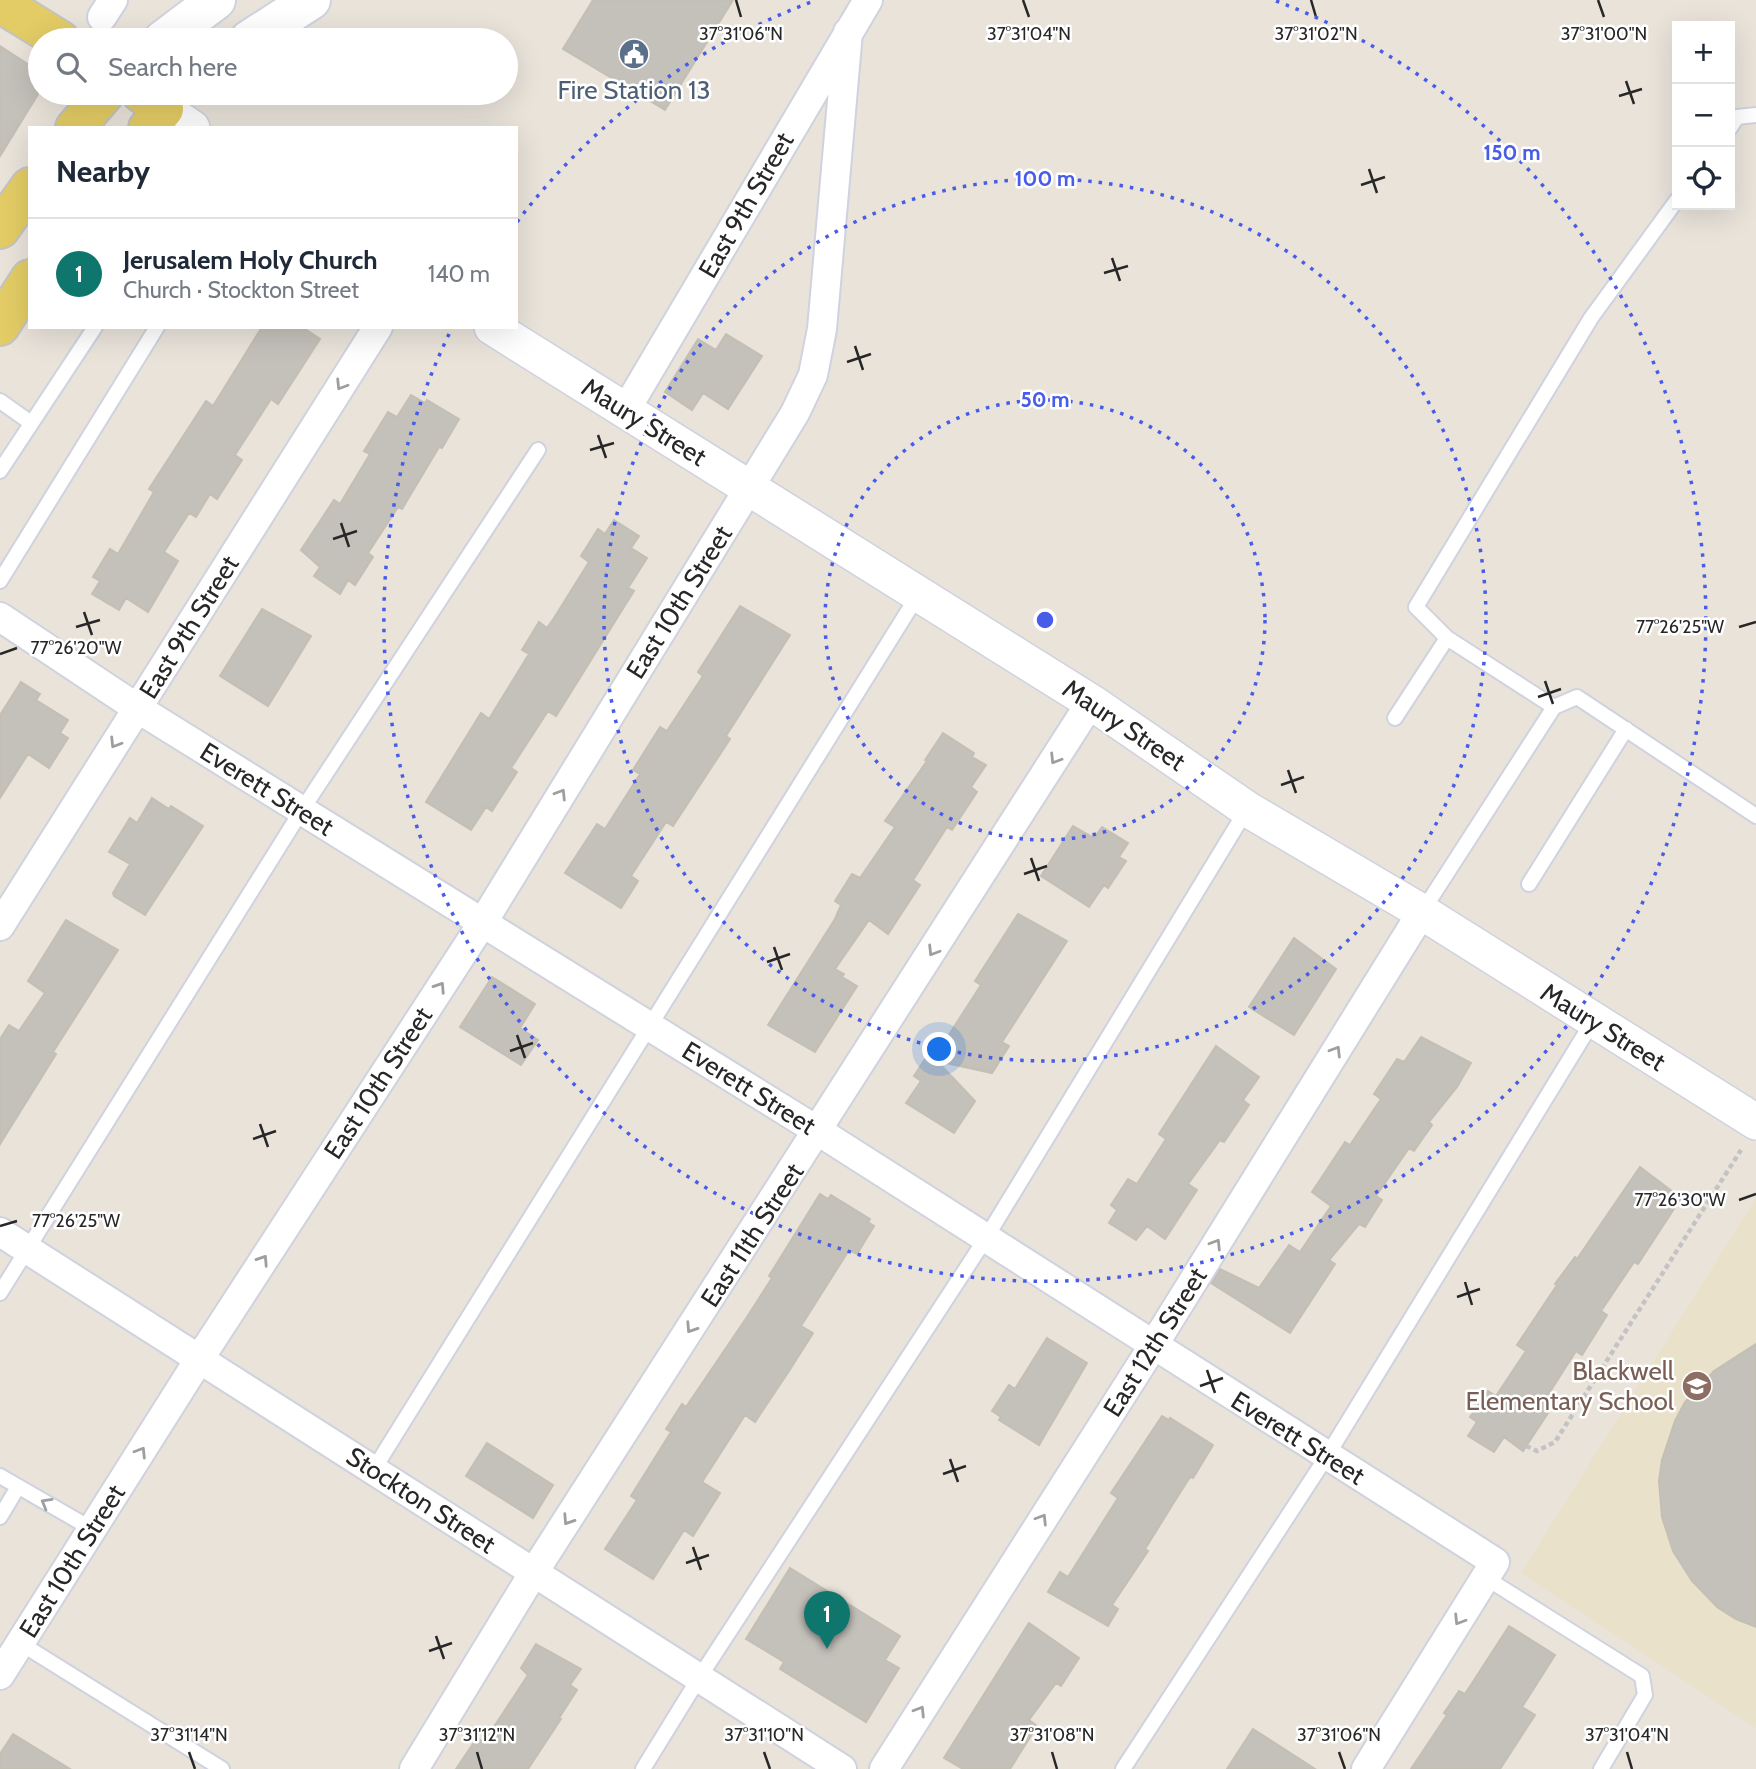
<!DOCTYPE html>
<meta charset="utf-8">
<style>
:root{--surface:#fff;--page:#f6f6f7;--text:#1f2937;--muted:#747a83;--line:#e0e1e3;--accent:#0f766e}
body{margin:0;font-family:Cabin,sans-serif;background:var(--page);color:var(--text)}
.controls{position:absolute;right:21px;top:21px;display:grid;overflow:hidden;border-radius:0px;box-shadow:0 7px 28px #0002}
.controls button{width:63px;height:63px;display:grid;place-items:center;padding:0;border:0;border-bottom:2px solid var(--line);background:var(--surface);color:var(--text);font:35px sans-serif}
.you{position:absolute;left:940px;top:1050px;width:24px;height:24px;margin:-18px;border:5px solid #fff;border-radius:50%;background:#1a73e8;box-shadow:0 0 0 10px #1a73e833}
.badge{display:grid;place-items:center;width:46px;height:46px;border-radius:50%;background:var(--accent);color:#fff;font-size:23px;font-weight:700}
.pin{position:absolute;translate:-50% -58px;filter:drop-shadow(0 2px 4px #0008)}
.pin::after{content:'';position:absolute;top:37px;width:24px;height:21px;background:inherit;clip-path:polygon(0 0,100% 0,50% 100%)}
.list{margin:0;padding:0;list-style:none}
h2{display:flex;justify-content:space-between;align-items:center;height:91px;margin:0;padding:0 28px;font-size:30px}
h2 small{font-size:23px;font-weight:400;color:var(--muted)}
.list li{display:grid;grid-template-columns:46px 1fr auto;gap:21px;align-items:center;box-sizing:border-box;height:112px;padding:0 28px;border-top:2px solid var(--line)}
.list b{display:block;font-size:26px;white-space:nowrap}
.list p{margin:0;font-size:23px;white-space:nowrap;color:var(--muted)}
.list em{font-size:23px;font-style:normal;color:var(--muted)}
.icon{flex:none;width:38px;height:38px;fill:none;stroke:currentColor;stroke-width:2;stroke-linecap:round;stroke-linejoin:round}
.map{position:relative;flex:none;width:1756px;height:1769px;overflow:hidden}
.search{position:absolute;background:var(--surface);box-shadow:0 7px 28px #0002;left:28px;top:28px;width:490px;height:77px;display:flex;align-items:center;gap:18px;box-sizing:border-box;padding:0 24px;border-radius:38px;color:var(--muted);font-size:26px}
.panel{position:absolute;background:var(--surface);box-shadow:0 7px 28px #0002;left:28px;top:126px;width:490px;height:203px;border-radius:0px}
.map>svg:first-child{display:block}
.education{fill:#e9e1ca}
.building{fill:#c4c0ba;stroke:#c4bfb4;stroke-width:2}
.lines{fill:none;stroke-linecap:round;stroke-linejoin:round}
.service-casing{stroke:#cfd2df;stroke-width:18}
.minor-casing{stroke:#cfd2df;stroke-width:32}
.tertiary-casing{stroke:#cfd2df;stroke-width:38}
.secondary-casing{stroke:#cfd2df;stroke-width:42}
.primary-casing{stroke:#c3c3c3;stroke-width:42}
.path{stroke:#c3c3c3;stroke-width:4.5;stroke-dasharray:5 3.5;stroke-linecap:butt}
.service{stroke:#fff;stroke-width:14}
.minor{stroke:#fff;stroke-width:28}
.tertiary{stroke:#fff;stroke-width:35}
.secondary{stroke:#fff;stroke-width:38}
.primary{stroke:#e3cc65;stroke-width:38}
.oneway{stroke:#9e9e9e}
.ticks{fill:none;stroke:#272727;stroke-width:2.5}
.ring{fill:none;stroke:#475ce9;stroke-width:3.5;stroke-dasharray:3.5 7}
.labels{text-anchor:middle;stroke-width:5;stroke-linejoin:round;paint-order:stroke}
.service-label{font-size:26px;fill:#4e5e75;stroke:#fff}
.street-label{font-size:26px;fill:#272727;stroke:#fff}
.education-label{font-size:26px;fill:#785e54;stroke:#fff;text-anchor:end}
.ticks-label{font-size:18px;text-anchor:middle;fill:#272727;stroke:#fff;stroke-width:5;stroke-linejoin:round;paint-order:stroke}
.centre{fill:#475ce9;stroke:#fff;stroke-width:3.5}
.ring-label{font-size:21px;text-anchor:middle;font-weight:bold;fill:#475ce9;stroke:#fff;stroke-width:5;stroke-linejoin:round;paint-order:stroke}
</style>
<div class="map">
<svg width="1756" height="1769" viewBox="0 0 1756 1769">
<rect width="100%" height="100%" fill="#e9e3da"/>
<path class="education" d="M1756 1198V1728L1521 1573Z"/>
<path class="building" d="M593 0H733L665 110 563 49Z
M0 46 40 72V91L0 156Z
M262 327H302L320 339 278 404 271 399 235 455 242 460 217 499 210 494 196 517 189 513 164 552 178 561 148 612 126 598 119 610 92 594 100 581 93 577 110 549 118 554 154 492 149 489 206 401 213 406Z
M726 334 762 356 728 409 703 393 692 410 665 392 698 339 716 350Z
M411 395 425 403 427 400 459 419 442 448 439 447 402 509 398 507 368 553 373 557 355 585 348 580 340 594 314 576 320 567 301 550 334 500 340 504 370 454 364 451 388 412 397 417Z
M614 520 639 536 631 548 647 558 628 588 634 591 556 716 548 711 511 768 517 772 492 811 486 807 471 830 426 802 481 713 489 719 529 654 522 650 539 622 547 628 554 618 589 562 581 556 598 529 605 534Z
M740 606 790 635 726 736 730 739 673 826 666 822 631 876 638 881 621 908 565 873 597 824 605 829 640 774 633 770 660 727 667 731 703 676 698 672Z
M262 609 311 636 268 706 220 676Z
M21 682 40 694 36 700 68 720 60 733 68 738 49 768 28 754 0 798V715Z
M943 733 974 753 972 757 986 765 971 787 977 792 952 830 947 827 913 880 920 885 888 934 869 920 835 969 844 974 842 977 857 986 815 1052 768 1025 835 919 841 905 835 901 852 874 860 878 895 827 885 821 927 761 925 760Z
M152 798 169 809 171 806 203 826 145 915 114 896 113 893 130 864 109 852 130 818 137 823Z
M1073 826 1094 838 1102 827 1128 843 1119 857 1126 861 1108 888 1104 885 1089 907 1041 876Z
M1018 914 1067 941 1002 1042 1009 1046 992 1073 937 1061 975 1101 954 1133 906 1103 921 1081 914 1076 929 1053 934 1058 981 985 975 981Z
M66 920 118 950 53 1052 56 1054 0 1144V1039L9 1025 19 1031 45 993 28 981Z
M1294 938 1336 969 1294 1035 1249 1007Z
M492 977 535 1004 520 1028 538 1040 521 1065 460 1027Z
M1421 1037 1471 1063 1457 1087 1429 1122 1432 1125 1414 1151 1409 1148 1376 1196 1382 1200 1365 1227 1359 1224 1329 1260 1335 1264 1290 1333 1211 1283 1220 1269 1259 1288 1289 1245 1300 1252 1331 1206 1312 1192 1345 1142 1350 1145 1381 1099 1374 1094 1397 1059 1404 1062Z
M1216 1046 1259 1077 1243 1100 1249 1105 1224 1142 1220 1140 1188 1184 1197 1190 1165 1239 1147 1226 1136 1240 1109 1223 1117 1210 1111 1205 1128 1179 1137 1184 1166 1139 1159 1134Z
M1640 1167 1681 1198 1638 1264 1634 1262 1601 1311 1607 1315 1582 1355 1576 1351 1546 1398 1554 1404 1523 1451 1504 1437 1494 1452 1468 1436 1477 1422 1470 1417 1488 1391 1496 1396 1526 1351 1517 1345 1557 1285 1555 1284 1575 1257 1577 1259Z
M820 1194 828 1199 831 1195 870 1219 868 1222 874 1226 857 1254 849 1250 801 1326 813 1333 789 1371 755 1422 745 1415 702 1482 720 1493 693 1536 684 1530 653 1579 605 1549 637 1500 631 1496 671 1432 666 1429 682 1404 686 1407 747 1317 772 1278 769 1276Z
M1047 1338 1087 1363 1039 1445 999 1420 1001 1417 992 1411 1009 1385 1015 1389Z
M1756 1344V1627L1736 1619 1717 1607 1692 1581 1673 1551 1662 1517 1659 1481 1662 1460 1675 1421 1685 1402 1714 1371Z
M1162 1416 1169 1420 1170 1418 1213 1445 1193 1478 1190 1477 1176 1499 1145 1549 1148 1551 1112 1605 1118 1609 1108 1626 1048 1592 1060 1572 1068 1577 1118 1498 1111 1493Z
M487 1443 553 1485 533 1518 466 1476Z
M790 1568 900 1636 885 1660 899 1668 866 1722 780 1669 784 1662 746 1639Z
M1029 1623 1079 1658 1061 1686 1056 1683 1029 1720 1037 1726 1010 1769H963L944 1758Z
M1509 1626 1555 1655 1522 1707 1535 1715 1500 1769H1411L1447 1715 1444 1713 1459 1691 1465 1694Z
M536 1644 581 1669 570 1685 577 1690 559 1718 561 1719 528 1769H456L477 1738 484 1742 528 1675 521 1668Z
M1253 1729 1315 1769H1227Z
M13 1734 70 1769H0V1754Z"/>
<g class="lines">
<g class="service-casing">
<path id="service" d="M1730 128 1737 117 1756 115
M0 401 31 423
M0 471 95 327
M0 581 157 327
M1554 707 1577 697 1756 816
M1395 718 1447 638
M1529 884 1626 729
M1422 912 1554 707 1447 638 1416 607 1591 318 1677 200
M0 1293 302 810 538 450
M374 1469 918 595
M0 1476 92 1529
M0 1517 18 1487
M1486 1578 1642 1676 1645 1695 1601 1769
M20 1643 222 1769
M643 1769 699 1678 986 1238 1247 809
M1123 1769 1327 1456 1593 1021"/>
</g>
<g class="minor-casing">
<path id="minor" d="M102 17 113 0
M625 411 868 0
M0 617 137 708 818 1131 1495 1562 1366 1769
M0 926 378 327
M0 1232 842 1769
M0 1675 200 1358 483 922 795 413 813 375 822 329 848 32
M414 1769 534 1572 1091 702
M884 1769 1153 1346 1422 912"/>
</g>
<g class="tertiary-casing">
<path id="tertiary" d="M164 109 192 128
M492 327 1091 702 1247 809 1422 912 1756 1122"/>
</g>
<g class="secondary-casing">
<path id="secondary" d="M163 40 216 0
M249 40 311 0"/>
</g>
<g class="primary-casing">
<path id="primary" d="M0 3 60 40
M141 93 164 109 148 128
M75 128 105 93
M0 229 30 187
M0 326 30 279"/>
</g>
<path class="path" d="M1526 1446 1537 1451 1555 1442 1741 1150"/>
<use href="#service" class="service"/>
<use href="#minor" class="minor"/>
<use href="#tertiary" class="tertiary"/>
<use href="#secondary" class="secondary"/>
<use href="#primary" class="primary"/>
</g>
<defs><path id="oneway-chevron" d="M-2-3.5L2.5 0L-2 3.5" fill="none" stroke-width="1.6" stroke-linecap="round" stroke-linejoin="round" transform="scale(1.75)"/></defs>
<g class="oneway">
<use href="#oneway-chevron" transform="translate(341 385) rotate(122)"/>
<use href="#oneway-chevron" transform="translate(115 743) rotate(122)"/>
<use href="#oneway-chevron" transform="translate(1055 759) rotate(122)"/>
<use href="#oneway-chevron" transform="translate(561 794) rotate(-58)"/>
<use href="#oneway-chevron" transform="translate(933 951) rotate(122)"/>
<use href="#oneway-chevron" transform="translate(440 987) rotate(-57)"/>
<use href="#oneway-chevron" transform="translate(1336 1051) rotate(-58)"/>
<use href="#oneway-chevron" transform="translate(1216 1244) rotate(-58)"/>
<use href="#oneway-chevron" transform="translate(263 1260) rotate(-57)"/>
<use href="#oneway-chevron" transform="translate(691 1328) rotate(123)"/>
<use href="#oneway-chevron" transform="translate(141 1452) rotate(-58)"/>
<use href="#oneway-chevron" transform="translate(46 1503) rotate(-150)"/>
<use href="#oneway-chevron" transform="translate(1042 1519) rotate(-58)"/>
<use href="#oneway-chevron" transform="translate(568 1520) rotate(123)"/>
<use href="#oneway-chevron" transform="translate(1459 1620) rotate(122)"/>
<use href="#oneway-chevron" transform="translate(920 1711) rotate(-58)"/>
</g>
<path class="ticks" d="M736 0 741 17M1023 0 1029 17M1311 0 1316 17M1598 0 1604 17M1626 81 1634 104M1619 96 1642 89M1369 169 1377 193M1361 185 1385 177M1112 258 1120 281M1104 273 1128 266M855 346 863 370M847 362 871 354M598 435 606 458M590 450 614 443M341 523 349 547M333 539 357 531M84 612 92 635M76 627 100 620M1739 627 1756 622M0 654 17 648M1545 681 1553 704M1538 697 1561 689M1288 770 1296 793M1281 785 1304 777M1031 858 1039 881M1024 874 1047 866M774 947 782 970M767 962 790 954M517 1035 525 1058M510 1051 533 1043M260 1124 268 1147M253 1139 276 1131M1739 1200 1756 1194M0 1226 17 1221M1465 1282 1472 1305M1457 1297 1480 1289M1207 1370 1215 1393M1200 1386 1223 1378M950 1459 958 1482M943 1474 966 1466M693 1547 701 1570M686 1563 709 1555M436 1636 444 1659M429 1651 452 1643M189 1752 195 1769M477 1752 482 1769M764 1752 770 1769M1052 1752 1057 1769M1339 1752 1345 1769M1627 1752 1632 1769"/>
<g class="ring">
<circle cx="1045" cy="620" r="220"/>
<circle cx="1045" cy="620" r="441"/>
<path d="M517 222A661 661 0 0 1 814 1M1276 1A661 661 0 1 1 451 330"/>
</g>
<defs>
<g id="civic-disc" transform="scale(1.575)"><circle r="9.5" fill="#5c6f8a" stroke="#fff"/><path d="M-.6-6.5H3V-4.5H.6V-3L4-1V1h2V6H-6V1h2V-1L-.6-3ZM-1.2 2.5V6h2.4V2.5Z" fill="#fff"/></g>
<g id="school-disc" transform="scale(1.575)"><circle r="9.5" fill="#8d6e63" stroke="#fff"/><path d="M0-5L7-2L0 1L-7-2ZM-4 1L0 2.5L4 1V4Q0 6-4 4Z" fill="#fff"/></g>
</defs>
<g fill-rule="evenodd">
<use href="#civic-disc" x="634" y="54"/>
<use href="#school-disc" x="1697" y="1386"/>
</g>
<g class="labels">
<g class="service-label">
<text x="634" y="99">Fire Station 13</text>
</g>
<g class="street-label">
<text transform="translate(746 205) rotate(-60)" y="9">East 9th Street</text>
<text transform="translate(644 422) rotate(32)" y="9">Maury Street</text>
<text transform="translate(679 602) rotate(-58)" y="9">East 10th Street</text>
<text transform="translate(189 627) rotate(-58)" y="9">East 9th Street</text>
<text transform="translate(1124 725) rotate(34)" y="9">Maury Street</text>
<text transform="translate(267 789) rotate(32)" y="9">Everett Street</text>
<text transform="translate(1603 1027) rotate(32)" y="9">Maury Street</text>
<text transform="translate(378 1083) rotate(-57)" y="9">East 10th Street</text>
<text transform="translate(749 1088) rotate(32)" y="9">Everett Street</text>
<text transform="translate(752 1235) rotate(-57)" y="9">East 11th Street</text>
<text transform="translate(1155 1342) rotate(-58)" y="9">East 12th Street</text>
<text transform="translate(1298 1438) rotate(32)" y="9">Everett Street</text>
<text transform="translate(421 1500) rotate(33)" y="9">Stockton Street</text>
<text transform="translate(72 1561) rotate(-58)" y="9">East 10th Street</text>
</g>
<g class="education-label">
<text x="1674" y="1380">Blackwell<tspan x="1674" dy="30">Elementary School</tspan></text>
</g>
</g>
<g class="ticks-label">
<text x="741" y="40">37°31'06"N</text>
<text x="1029" y="40">37°31'04"N</text>
<text x="1316" y="40">37°31'02"N</text>
<text x="1604" y="40">37°31'00"N</text>
<text x="1680" y="633">77°26'25"W</text>
<text x="76" y="654">77°26'20"W</text>
<text x="1680" y="1206">77°26'30"W</text>
<text x="76" y="1227">77°26'25"W</text>
<text x="189" y="1741">37°31'14"N</text>
<text x="477" y="1741">37°31'12"N</text>
<text x="764" y="1741">37°31'10"N</text>
<text x="1052" y="1741">37°31'08"N</text>
<text x="1339" y="1741">37°31'06"N</text>
<text x="1627" y="1741">37°31'04"N</text>
</g>
<circle cx="1045" cy="620" r="10" class="centre"/>
<g class="ring-label">
<text x="1512" y="160">150 m</text>
<text x="1045" y="186">100 m</text>
<text x="1045" y="407">50 m</text>
</g>
</svg>
<div class="controls">
<button>+</button>
<button>−</button>
<button><svg class="icon" aria-label="locate" viewBox="0 0 24 24"><circle cx="12" cy="12" r="6"/><path d="M12 2v4M12 18v4M2 12h4M18 12h4"/></svg></button>
</div>
<div class="you"></div>
<div class="pin badge" style="left:827px;top:1649px">1</div>
<div class="search"><svg class="icon" aria-label="search" viewBox="0 0 24 24"><circle cx="10" cy="10" r="6"/><path d="M15 15l6 6"/></svg>Search here</div>
<section class="panel">
<h2>Nearby<small></small></h2>
<ul class="list">
<li><span class="badge">1</span><div><b>Jerusalem Holy Church</b><p>Church · Stockton Street</p></div><em>140 m</em></li>
</ul>
</section>
</div>
